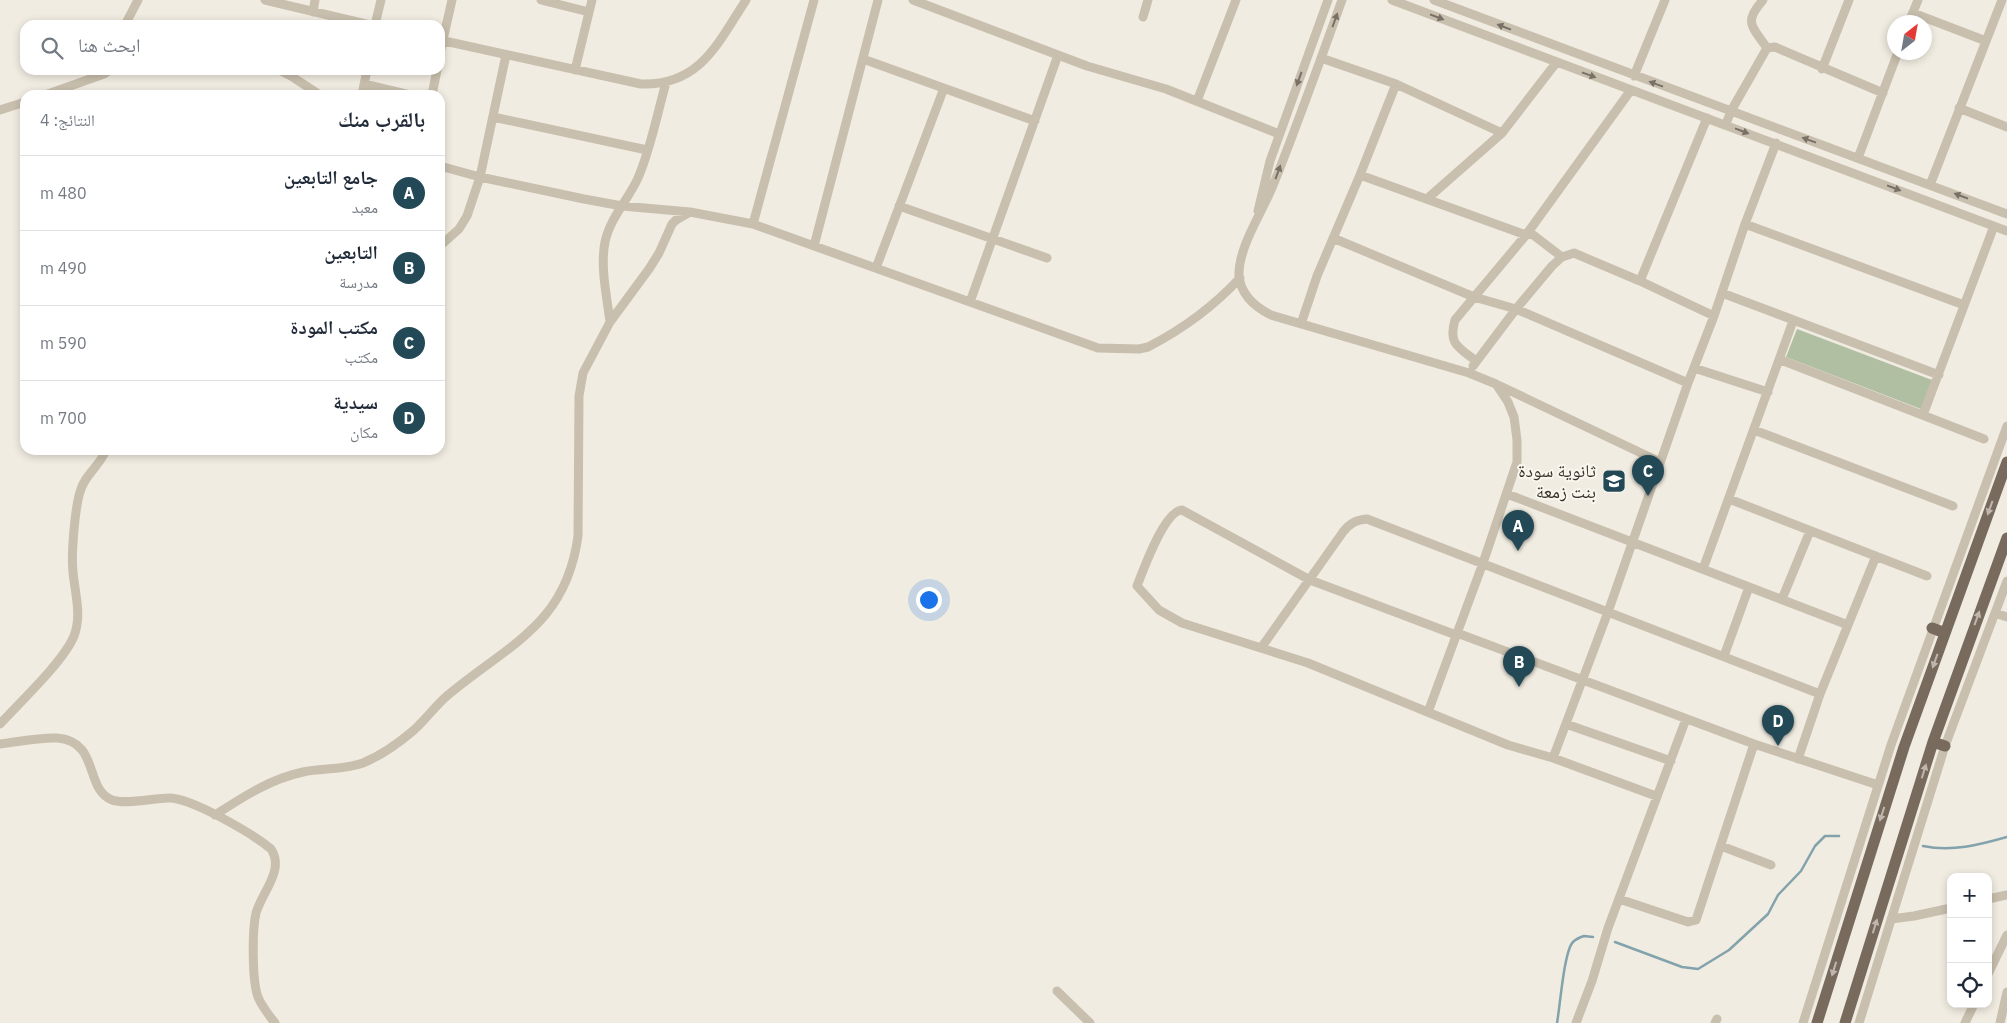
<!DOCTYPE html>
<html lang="ar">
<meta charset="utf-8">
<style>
:root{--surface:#fff;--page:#f6f6f7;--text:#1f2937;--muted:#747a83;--line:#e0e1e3;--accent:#244956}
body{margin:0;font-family:"IBM Plex Sans","Noto Naskh Arabic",sans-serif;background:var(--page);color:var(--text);direction:rtl}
.controls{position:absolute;right:15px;bottom:15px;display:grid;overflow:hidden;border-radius:10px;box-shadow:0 2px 8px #0003}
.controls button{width:45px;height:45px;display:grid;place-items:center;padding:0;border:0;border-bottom:1px solid var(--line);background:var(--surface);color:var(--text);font:25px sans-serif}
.compass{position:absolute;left:1887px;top:15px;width:45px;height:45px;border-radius:50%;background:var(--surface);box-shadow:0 2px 8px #0003;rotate:31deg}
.you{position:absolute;left:928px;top:599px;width:18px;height:18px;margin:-12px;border:4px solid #fff;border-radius:50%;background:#1a73e8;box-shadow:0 0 0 8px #1a73e833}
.badge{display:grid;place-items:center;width:32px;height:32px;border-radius:50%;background:var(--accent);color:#fff;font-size:16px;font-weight:700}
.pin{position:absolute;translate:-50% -41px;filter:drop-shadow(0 1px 2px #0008)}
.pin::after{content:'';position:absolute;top:26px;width:18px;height:15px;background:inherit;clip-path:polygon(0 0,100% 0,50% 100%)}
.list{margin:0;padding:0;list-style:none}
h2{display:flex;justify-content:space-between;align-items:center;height:65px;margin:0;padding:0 20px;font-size:21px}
h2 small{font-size:16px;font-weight:400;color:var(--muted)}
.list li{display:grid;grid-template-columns:32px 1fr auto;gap:15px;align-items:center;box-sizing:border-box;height:75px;padding:0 20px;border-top:1px solid var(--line)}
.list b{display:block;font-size:19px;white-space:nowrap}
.list p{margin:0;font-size:16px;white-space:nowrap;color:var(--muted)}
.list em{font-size:16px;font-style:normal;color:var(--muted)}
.icon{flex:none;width:28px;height:28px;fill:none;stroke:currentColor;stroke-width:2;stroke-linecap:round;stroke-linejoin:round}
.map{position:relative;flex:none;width:2007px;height:1023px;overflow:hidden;direction:ltr}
.search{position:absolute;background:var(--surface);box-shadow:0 2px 8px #0003;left:20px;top:20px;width:425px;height:55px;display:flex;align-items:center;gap:12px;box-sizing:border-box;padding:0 18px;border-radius:15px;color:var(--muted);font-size:19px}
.panel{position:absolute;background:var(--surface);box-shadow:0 2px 8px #0003;left:20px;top:90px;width:425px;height:365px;border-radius:15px;direction:rtl}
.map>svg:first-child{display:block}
.park{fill:#b0bfa2}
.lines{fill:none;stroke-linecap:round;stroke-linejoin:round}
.stream{stroke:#82a2ac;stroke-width:2.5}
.minor{stroke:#c9bfae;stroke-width:9}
.major{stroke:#786b5e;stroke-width:11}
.oneway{fill:#797166}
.oneway2{fill:#bfb7ad}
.labels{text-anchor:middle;stroke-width:4;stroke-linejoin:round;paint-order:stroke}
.poi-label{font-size:18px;fill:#38312b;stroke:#f9f6ed;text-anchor:end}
</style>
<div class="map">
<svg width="2007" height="1023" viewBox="0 0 2007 1023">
<rect width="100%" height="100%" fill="#f1ece1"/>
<path class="park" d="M1797 329 1932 380 1921 409 1786 357Z"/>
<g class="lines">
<path class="stream" d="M1923 846C1952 852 1979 845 2007 837
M1615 942 1682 967 1698 969 1729 950 1768 914 1778 895 1801 871 1815 846 1825 836H1839
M1557 1023C1560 1007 1564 951 1573 942 1576 939 1581 937 1584 936L1593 937"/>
<path class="minor" d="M265 0 370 25
M541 0 589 12
M913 0 1087 66 1166 89 1279 134
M1342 0C1320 61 1298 123 1274 183 1264 210 1238 246 1239 276 1241 295 1255 307 1271 315L1469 373 1496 384 1508 402 1514 417 1517 440V462L1483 563 1428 712
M1392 0 2007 231
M1434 0 2007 214
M1763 0C1743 23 1752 26 1767 48
M313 12 315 0
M1913 13 1986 41
M1143 17 1148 0
M1909 22 1918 0
M125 25 138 0
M375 25 381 0
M440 40 641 84C700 86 718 43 746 0
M440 53 452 0
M1321 58 1396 84 1502 133
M863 59 1035 121
M1822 69 1849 0
M279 70 291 76 320 95
M575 70 592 0
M1634 76 1665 0
M364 84 410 95
M45 95 104 74 110 70
M362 95 367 70
M432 95 437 70
M1197 101 1236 0
M1959 108 2007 127
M0 110 25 102
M493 117 647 150
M1726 124 1731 111 1767 48 1775 47 1883 93
M1858 158 1898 52
M440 166 480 177 584 199 622 206 690 212 753 224 1098 348 1139 349 1148 347C1183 329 1213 307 1240 278
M1360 175 1526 235 1532 234 1562 257
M1930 185 2002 0
M1428 198 1502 133 1556 63
M899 206 1047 258
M1258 211 1270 161 1328 0
M753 224 814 0
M1745 224 1964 305
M1333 238 1474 297 1516 309 1688 383
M440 246 459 229 467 216 480 177 506 55
M814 246 878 0
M876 268 944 88
M1640 281 1707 118
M1722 293 1939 375
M970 302 1058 55
M610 322C607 297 600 267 605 242 610 218 628 200 638 178 651 148 657 114 666 83
M1301 324 1317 276 1360 175 1396 84
M1781 360 1984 439
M1476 361C1458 347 1448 344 1455 320L1526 235 1631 90
M1473 366 1516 309 1552 266 1562 257 1574 253 1640 281 1714 316
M1694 368 1768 392
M1498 385 1660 462
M1923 415 1994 226
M1754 430 1953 506
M1507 494 1848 625
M1729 499 1927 576
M1703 569 1793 321
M1782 599 1810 531
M1995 613 2007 617
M1457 633 1754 744 1878 785
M1456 635 1310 580 1182 510C1164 511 1143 571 1137 586L1159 610 1182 623 1308 663 1508 745 1553 758 1656 796
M1261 648 1343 532C1350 523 1356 520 1367 519L1820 694
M1724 656 1749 587
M0 724C19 703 64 661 74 636 82 615 75 594 73 572 71 554 75 508 80 492 84 475 100 466 106 450
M1566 724 1671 761
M0 744C18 742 39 737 57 738 100 741 84 789 112 800 127 805 153 798 169 798 192 798 253 834 271 849 285 870 262 892 256 913 252 931 252 981 258 997 262 1007 269 1015 275 1023
M1553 758 1608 612 1688 383 1714 316 1745 224 1776 143
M1798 759 1820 694 1876 556
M215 815C243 797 270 779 303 772 322 768 344 770 363 763 380 756 400 742 414 730 426 719 436 705 448 695 509 644 566 625 578 536L579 396 583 373 610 322 649 269 659 253 672 224 676 220 690 212
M1721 846 1771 865
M1619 899 1688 922 1696 920 1754 744
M1988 899 2007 895
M1891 919 1914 916 1951 908
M1988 974 2007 935
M1057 991 1090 1023
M1576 1023 1592 981 1608 928 1686 719
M1715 1023 1717 1019
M1803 1023 1891 745 2007 426
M1859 1023 1945 746 2007 581
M1965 1023 1974 1004
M2000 1023 2007 992"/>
<path class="major" d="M1932 628 1945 633
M1933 742 1945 746
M1817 1023 1904 747 2007 462
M1845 1023 1933 742 2007 538"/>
</g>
<defs><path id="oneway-solid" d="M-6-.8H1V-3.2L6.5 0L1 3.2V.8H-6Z" transform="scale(1.25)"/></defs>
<g class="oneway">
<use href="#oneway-solid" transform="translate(1437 17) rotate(21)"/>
<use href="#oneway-solid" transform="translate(1335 20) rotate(-70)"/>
<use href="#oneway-solid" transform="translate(1504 27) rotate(-159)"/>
<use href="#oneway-solid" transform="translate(1589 75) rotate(20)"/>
<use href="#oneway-solid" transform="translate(1299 79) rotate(110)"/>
<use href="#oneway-solid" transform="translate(1656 84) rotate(-160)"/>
<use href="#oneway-solid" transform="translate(1742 131) rotate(21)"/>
<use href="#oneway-solid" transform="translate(1809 140) rotate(-160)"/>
<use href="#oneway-solid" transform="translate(1278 172) rotate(-70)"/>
<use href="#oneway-solid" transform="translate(1894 188) rotate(21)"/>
<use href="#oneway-solid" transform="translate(1961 196) rotate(-159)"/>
</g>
<g class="oneway2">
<use href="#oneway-solid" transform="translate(1990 508) rotate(110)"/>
<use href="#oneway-solid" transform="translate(1977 618) rotate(-70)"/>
<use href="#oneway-solid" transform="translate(1935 661) rotate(110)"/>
<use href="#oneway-solid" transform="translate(1924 771) rotate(-73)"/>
<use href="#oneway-solid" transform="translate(1882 814) rotate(108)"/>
<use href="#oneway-solid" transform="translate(1875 926) rotate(-73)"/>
<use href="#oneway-solid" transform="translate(1834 969) rotate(107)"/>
</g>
<defs>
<g id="school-square" transform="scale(1.25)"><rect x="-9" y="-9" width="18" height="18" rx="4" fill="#244956" stroke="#f9f6ed"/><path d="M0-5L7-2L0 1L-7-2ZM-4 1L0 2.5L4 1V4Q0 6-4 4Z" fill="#fff"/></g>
</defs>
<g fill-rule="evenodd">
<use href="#school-square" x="1614" y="481"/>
</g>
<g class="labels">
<g class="poi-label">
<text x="1596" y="477">ثانوية سودة<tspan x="1596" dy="21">بنت زمعة</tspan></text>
</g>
</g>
</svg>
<div class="controls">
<button>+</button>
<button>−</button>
<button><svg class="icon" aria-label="locate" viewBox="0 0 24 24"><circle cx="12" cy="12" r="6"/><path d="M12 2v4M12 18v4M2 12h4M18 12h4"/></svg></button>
</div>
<svg class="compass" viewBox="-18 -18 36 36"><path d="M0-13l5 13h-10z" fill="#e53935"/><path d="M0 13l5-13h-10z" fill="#747a83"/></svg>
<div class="you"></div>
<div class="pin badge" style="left:1518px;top:551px">A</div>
<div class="pin badge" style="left:1519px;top:687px">B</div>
<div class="pin badge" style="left:1648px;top:496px">C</div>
<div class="pin badge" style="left:1778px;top:746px">D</div>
<div class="search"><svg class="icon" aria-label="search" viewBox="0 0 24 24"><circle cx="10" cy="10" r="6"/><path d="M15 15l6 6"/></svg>ابحث هنا</div>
<section class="panel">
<h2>بالقرب منك<small>النتائج: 4</small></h2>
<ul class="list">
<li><span class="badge">A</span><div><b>جامع التابعين</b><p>معبد</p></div><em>480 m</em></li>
<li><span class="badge">B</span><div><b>التابعين</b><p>مدرسة</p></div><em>490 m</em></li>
<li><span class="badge">C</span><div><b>مكتب المودة</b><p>مكتب</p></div><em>590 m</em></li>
<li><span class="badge">D</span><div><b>سيدية</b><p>مكان</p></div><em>700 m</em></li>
</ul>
</section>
</div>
